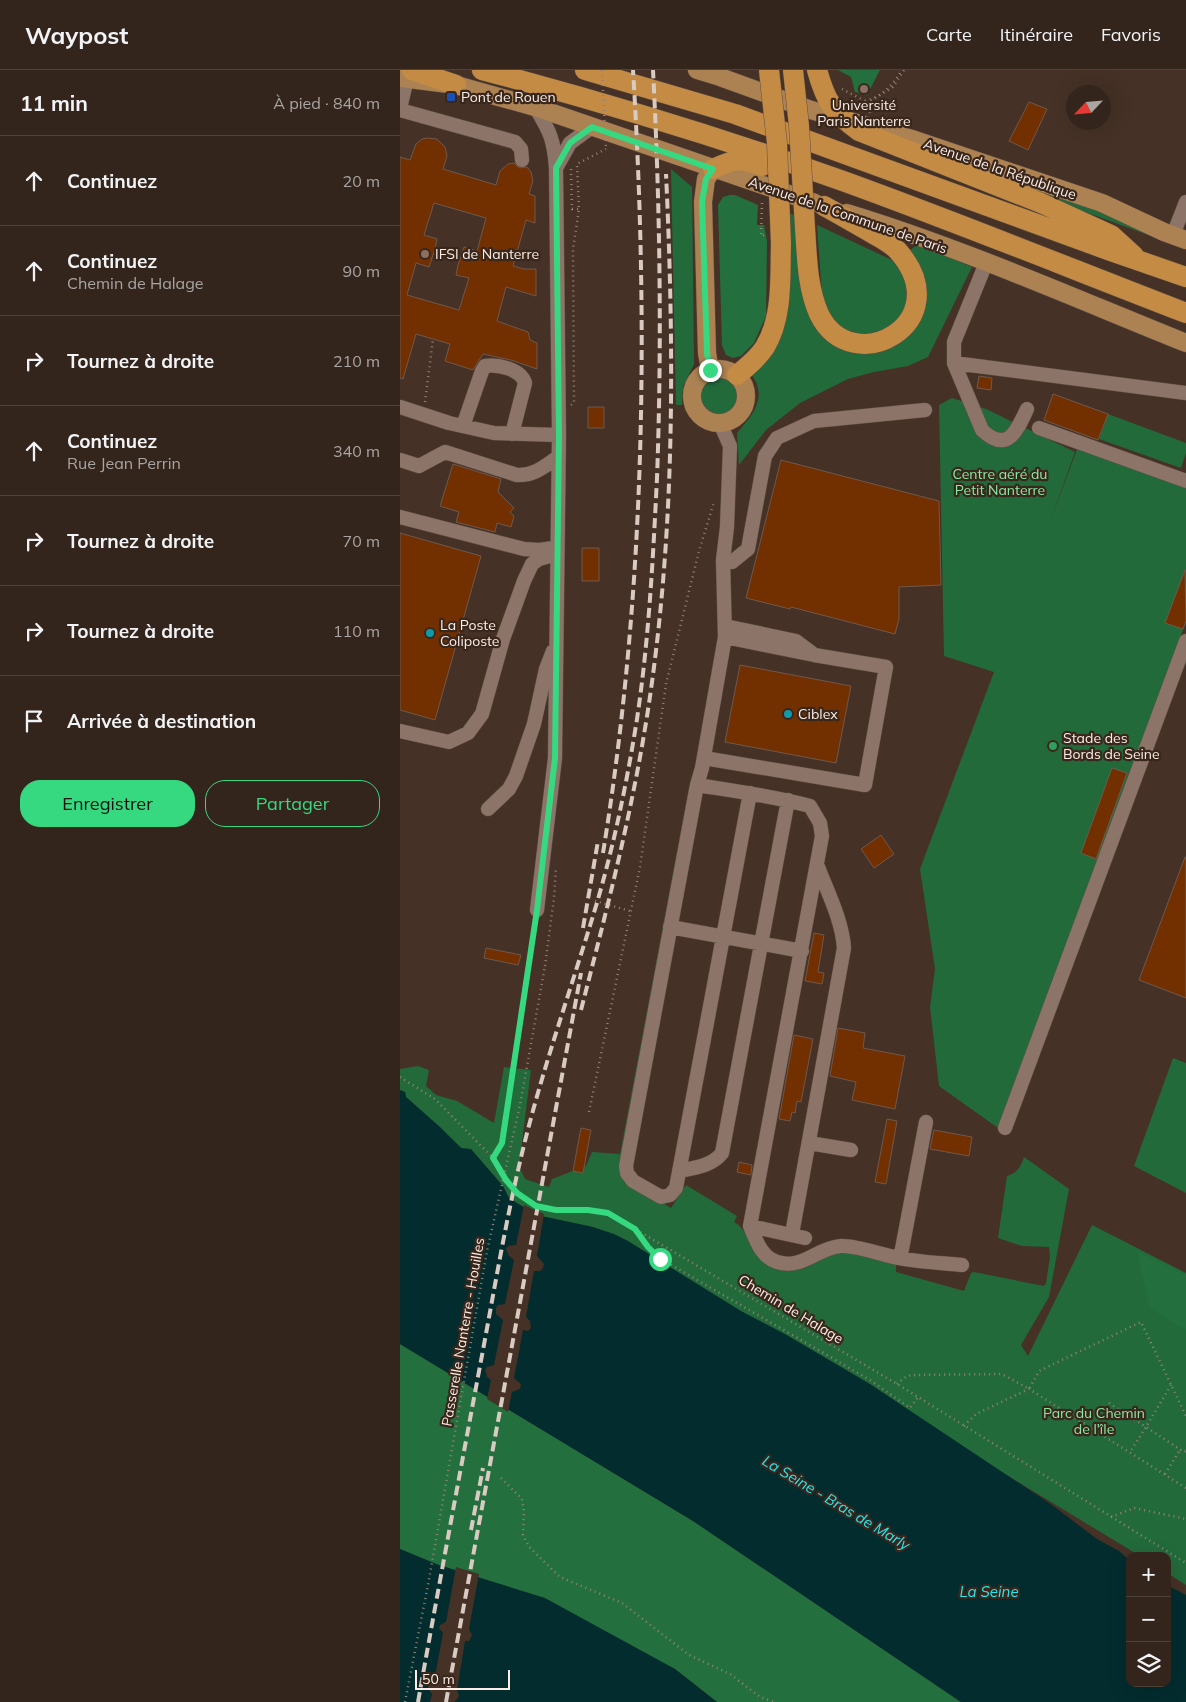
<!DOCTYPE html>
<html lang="fr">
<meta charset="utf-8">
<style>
:root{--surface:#34251c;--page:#3c2d25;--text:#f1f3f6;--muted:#a9a5a3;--line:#4e423b;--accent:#36d880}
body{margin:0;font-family:Mulish,sans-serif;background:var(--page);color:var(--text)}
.controls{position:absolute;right:15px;bottom:15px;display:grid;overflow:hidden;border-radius:10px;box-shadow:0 5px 20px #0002}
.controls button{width:45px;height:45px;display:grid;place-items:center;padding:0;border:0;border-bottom:1px solid var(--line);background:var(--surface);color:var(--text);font:25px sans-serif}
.compass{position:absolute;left:666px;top:15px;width:45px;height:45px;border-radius:50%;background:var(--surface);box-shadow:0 5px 20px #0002;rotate:244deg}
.scale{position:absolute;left:15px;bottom:12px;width:95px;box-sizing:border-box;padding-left:5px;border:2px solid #fbede6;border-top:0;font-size:14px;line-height:18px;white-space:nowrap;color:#fbede6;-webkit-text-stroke:4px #3a271c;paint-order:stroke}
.stop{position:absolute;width:15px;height:15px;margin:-11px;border:4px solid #36d880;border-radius:50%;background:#fff}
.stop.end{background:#36d880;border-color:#fff;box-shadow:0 1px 5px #0008}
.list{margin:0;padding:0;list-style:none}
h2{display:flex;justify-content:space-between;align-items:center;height:65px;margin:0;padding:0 20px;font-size:21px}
h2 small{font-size:16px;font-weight:400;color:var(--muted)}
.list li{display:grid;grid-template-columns:32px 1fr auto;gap:15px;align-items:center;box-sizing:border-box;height:90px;padding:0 20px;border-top:1px solid var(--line)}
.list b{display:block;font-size:19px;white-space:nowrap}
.list p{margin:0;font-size:16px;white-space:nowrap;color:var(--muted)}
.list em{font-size:16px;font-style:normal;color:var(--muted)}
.actions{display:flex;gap:10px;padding:15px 20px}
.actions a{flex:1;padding:11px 0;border:1px solid var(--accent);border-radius:20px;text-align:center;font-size:18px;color:var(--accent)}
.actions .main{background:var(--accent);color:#111}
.icon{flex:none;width:28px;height:28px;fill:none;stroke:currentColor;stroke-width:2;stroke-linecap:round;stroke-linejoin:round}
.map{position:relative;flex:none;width:786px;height:1632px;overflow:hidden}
header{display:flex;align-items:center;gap:30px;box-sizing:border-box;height:70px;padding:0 25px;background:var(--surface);border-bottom:1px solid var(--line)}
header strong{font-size:24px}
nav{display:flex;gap:28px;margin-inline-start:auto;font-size:18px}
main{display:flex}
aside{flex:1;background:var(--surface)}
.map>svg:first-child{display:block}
.green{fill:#236a3b}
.forest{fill:#246f3e}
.water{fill:#032c2e}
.pier{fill:#453126}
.building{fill:#723000;stroke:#6f584c;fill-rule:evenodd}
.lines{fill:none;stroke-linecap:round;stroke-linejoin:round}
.minor-casing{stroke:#614f46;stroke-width:15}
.major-casing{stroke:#614f46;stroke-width:19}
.highway-casing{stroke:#614f46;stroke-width:21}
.path{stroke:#948379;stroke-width:2.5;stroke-dasharray:1 4;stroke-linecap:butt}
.minor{stroke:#8c7468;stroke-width:14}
.major{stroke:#ad8252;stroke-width:18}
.highway{stroke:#c38b44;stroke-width:20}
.rail{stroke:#d9cac2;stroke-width:4;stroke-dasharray:10 5;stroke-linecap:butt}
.highway-bridge-casing{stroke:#614f46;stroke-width:21;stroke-linecap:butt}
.path-bridge{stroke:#948379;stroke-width:2.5;stroke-dasharray:1 4;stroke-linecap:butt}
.highway-bridge{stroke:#c38b44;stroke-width:20}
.route{stroke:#36d880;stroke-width:6}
.education-dot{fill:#8d6e63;stroke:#3a271c;stroke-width:2}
.transit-dot{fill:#1a4fb4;stroke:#3a271c;stroke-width:2}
.culture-dot{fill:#0f9aa8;stroke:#3a271c;stroke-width:2}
.leisure-dot{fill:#2e9e5b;stroke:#3a271c;stroke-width:2}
.labels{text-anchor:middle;stroke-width:4.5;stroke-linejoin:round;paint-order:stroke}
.poi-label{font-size:14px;fill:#fbede6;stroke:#3a271c;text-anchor:start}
.street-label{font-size:14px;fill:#fbede6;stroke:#3a271c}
.park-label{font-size:14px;fill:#87e9a1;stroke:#3a271c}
.water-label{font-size:15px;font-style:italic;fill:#29e5ef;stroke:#3a271c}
</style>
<header>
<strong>Waypost</strong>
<nav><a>Carte</a><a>Itinéraire</a><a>Favoris</a></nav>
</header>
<main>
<aside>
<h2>11 min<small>À pied · 840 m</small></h2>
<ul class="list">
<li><svg class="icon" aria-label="ahead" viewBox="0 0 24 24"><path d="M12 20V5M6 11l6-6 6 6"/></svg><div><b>Continuez</b></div><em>20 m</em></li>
<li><svg class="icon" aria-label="ahead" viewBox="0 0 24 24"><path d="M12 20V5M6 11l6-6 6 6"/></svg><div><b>Continuez</b><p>Chemin de Halage</p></div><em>90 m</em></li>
<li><svg class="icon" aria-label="right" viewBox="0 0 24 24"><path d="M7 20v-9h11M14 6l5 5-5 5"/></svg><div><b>Tournez à droite</b></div><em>210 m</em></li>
<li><svg class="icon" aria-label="ahead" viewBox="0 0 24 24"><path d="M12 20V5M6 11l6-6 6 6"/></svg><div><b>Continuez</b><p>Rue Jean Perrin</p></div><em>340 m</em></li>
<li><svg class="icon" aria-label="right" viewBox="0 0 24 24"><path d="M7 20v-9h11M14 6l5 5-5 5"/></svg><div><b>Tournez à droite</b></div><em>70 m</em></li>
<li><svg class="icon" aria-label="right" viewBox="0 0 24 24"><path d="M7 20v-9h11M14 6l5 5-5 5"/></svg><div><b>Tournez à droite</b></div><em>110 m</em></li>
<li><svg class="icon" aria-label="arrive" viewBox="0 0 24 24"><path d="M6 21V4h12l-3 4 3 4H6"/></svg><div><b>Arrivée à destination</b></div></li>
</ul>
<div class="actions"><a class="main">Enregistrer</a><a>Partager</a></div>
</aside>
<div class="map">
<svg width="786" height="1632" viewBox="0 0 786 1632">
<rect width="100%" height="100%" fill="#453126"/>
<path class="green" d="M576 98 679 130 786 175V179L691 144Z
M271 99 292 117 294 294 283 317 282 335H276Z
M386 141 395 146C399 203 394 286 475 282L526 234C527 211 523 199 509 181L518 174 572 197 528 287 508 296 474 302 448 309 400 333 366 360 339 395 337 363C352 346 369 327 351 304L362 288Z
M417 155 492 190 503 205 506 216 507 235 499 249 483 262 462 264 445 260 430 248 422 226Z
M301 326a19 19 0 1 1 38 0a19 19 0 1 1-38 0Z
M552 328 586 339 675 382 649 455 679 374 786 413V552L598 1058 539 1016 530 937 535 899 520 799 594 602 544 586 539 335Z
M708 344 786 373V383L781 398 699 369Z
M289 718 290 727 222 1108 271 1138 286 1115 337 1146 334 1152C345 1157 349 1172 355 1182 365 1186 391 1198 399 1199 410 1199 420 1187 431 1184 451 1178 476 1187 496 1191V1202L564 1221 571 1203 574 1202 644 1216 646 1213 650 1187 649 1177 622 1176 598 1168 607 1106C618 1102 620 1098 624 1087L669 1119 649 1227 621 1275 628 1286 692 1155 786 1203V1515L767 1503V1486H740L255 1192 192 1157 141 1146 125 1138 109 1128 103 1116 6 1027 5 1022 0 1020V999L18 996 29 1000 26 1016 36 1025 57 1031 94 1053 104 997 131 1000 119 1096 125 1109 149 1117 152 1109 186 1096 192 1082 220 1084Z
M773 988 786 993V1123L734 1096Z"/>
<path class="forest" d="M438 0H480L467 25 455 22 451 7Z
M330 125H335L358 135 357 155H364L367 171 366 246 354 273 341 286 333 288 326 285 322 275 318 135 323 127Z
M737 1181 786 1205V1260L750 1238Z
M0 1274 293 1451 561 1632H317L275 1599 0 1479Z"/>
<path class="water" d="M0 1020 5 1022 6 1027 40 1057 61 1078 71 1079 103 1116 109 1128 125 1138 141 1146 193 1157 214 1164 228 1171 341 1241 385 1264 470 1314 652 1435 697 1469 719 1481 730 1491V1613H767V1515L786 1525V1632H561L293 1451 0 1274Z
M0 1479 39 1495 145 1528 275 1599 317 1632H0Z"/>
<path class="pier" d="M124 1135 144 1144 137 1186 144 1194 143 1198 140 1201H134L126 1247 130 1251 131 1258 128 1261 123 1260 114 1308 121 1314 120 1319 112 1322 108 1342 87 1329 91 1310 87 1307 85 1300 87 1297 94 1295 103 1250 96 1244V1238L98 1235 105 1234 114 1190 109 1186 106 1179 108 1176 116 1175Z
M56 1497 79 1504 69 1559 72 1565 69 1571H65L57 1620 59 1626 58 1628 54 1632H30L32 1624 28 1619V1615L34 1612 43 1563 39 1558 40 1555 46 1552Z"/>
<path class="building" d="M629 32 647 39 628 80 609 71Z
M27 68 37 69 45 77 47 86 43 99 96 115 100 101 108 94 114 93 119 98 127 97 131 102 133 111 129 124 135 126V153L126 150 113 196 124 199H136V226L106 217 97 251 128 262 130 270 137 273V299L111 290 83 284 73 300 45 291 50 274 16 264 3 309 0 308V87L10 90 16 74 22 69ZM34 133 86 148 77 181 64 177 58 195 56 205 69 208 59 240 7 225 16 193 29 197 35 179 37 169 24 165Z
M579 306 592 308 591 320 577 318Z
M653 324 708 344 698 370 644 350Z
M188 337H204V358H188Z
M381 390 539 431 541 515 499 517V549L495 564 391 537 390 539 346 528Z
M53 394 101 409 98 422 114 438 110 442 114 446 111 457 97 453 95 462 56 452 59 442 40 436Z
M0 463 81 486 35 650 0 640Z
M182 478H199V511H182Z
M785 500 786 551 783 559 765 553Z
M340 595 451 616 436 693 325 672Z
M712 698 727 703 696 789 681 783Z
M481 765 494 784 474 798 461 779Z
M785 787H786V928L739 910Z
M414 863 424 865 418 902 424 903 422 914 405 911Z
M86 878 121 885 118 895 84 888Z
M438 958 465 963 463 978 505 986 495 1039 452 1030 456 1012 430 1006Z
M394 965 413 969 401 1032 397 1031 395 1043 392 1042 390 1051 379 1049Z
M487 1049 497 1051 486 1114 475 1112Z
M181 1058 191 1060 183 1103 173 1101Z
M534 1060 572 1067 569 1086 530 1079Z
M339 1092 352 1095 351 1105 337 1102Z"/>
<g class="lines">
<g class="minor-casing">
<path id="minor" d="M135 37C150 61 154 70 156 98L159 365 155 688 137 840
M0 38 7 9
M0 40 115 72 121 79 122 90
M156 98 170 73 192 57
M773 165 786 132
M586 193 554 272V293L582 360C607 384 617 361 627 339
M554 293 786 323
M0 337 49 353 94 363 159 365
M63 356 82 301 85 296C98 294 121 299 125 313L112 364
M639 358 786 411
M0 390 19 396 45 382 117 405C134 406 145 396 158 387
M0 447 124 479 139 480 154 478
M323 490 332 492 348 479 365 386 377 368 414 351 525 340
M325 556 396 571 412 583
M0 661 49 672 68 663 82 644 103 569 124 511 132 494 139 489 157 484
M304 688 465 715 486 597 414 585 325 567
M297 715 302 698 325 567 323 490 327 457 330 376 320 353
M350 723 276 1118 270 1125 261 1127 233 1111 227 1103 226 1096 297 715C335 721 373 726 410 736L420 753 422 766 350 1156C356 1170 361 1187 377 1192 403 1200 416 1178 441 1176 455 1175 483 1185 498 1188 519 1192 541 1193 562 1195
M88 739 109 719 116 706 134 654 146 599 153 581
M270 857 402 881
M605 1058 786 571
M409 1073 451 1080
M279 1101C294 1098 312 1096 322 1083L388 730
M350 1156 405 1168
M392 1164 444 878C442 850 428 823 418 797
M499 1188 502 1179 526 1052"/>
</g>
<g class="major-casing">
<path id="major" d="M297 0 320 7 411 40 515 70 702 133 764 162 786 170
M0 8 56 15 135 37 415 133
M447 143C562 178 674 228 786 273
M292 326a27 27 0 1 1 54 0a27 27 0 1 1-54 0Z
M310 300 307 283 303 132 306 109 313 99"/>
</g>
<g class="highway-casing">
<path id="highway" d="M12 0 56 15
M82 0C204 32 325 69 443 111 559 153 672 199 786 243
M185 0 335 44 708 180 786 207
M417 0C426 32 432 41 459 61L641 133 711 165 734 186
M313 99C336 88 339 88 362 96
M405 158C407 186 407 217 419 244 452 312 560 252 498 181 490 172 480 168 470 162 454 153 439 144 424 136
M337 305C347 297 358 288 365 277 383 247 380 208 381 174"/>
</g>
<path class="path" d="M442 19 465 31 467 42
M465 31C483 26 492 16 502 0
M470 43 467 33 493 17 504 0
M171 99 172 139H179
M362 133 361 166 364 165
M25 332 33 269
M171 335 174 333 173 179 179 139 177 94 206 79
M195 831 230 841
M145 896 154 828 156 798
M0 1007 35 1029 93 1088 106 1110 117 1123 136 1136 157 1140H188L208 1143 497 1314 786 1493
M189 1042 240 797 266 614 299 481 314 432
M93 1088 102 1073 136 852
M236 1160 248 1177 261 1189 470 1310 510 1338 518 1327
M497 1314 504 1308 511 1305 602 1304 629 1319 639 1301 741 1252 786 1346
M771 1315 746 1357 784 1382 786 1381
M709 1333 746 1357 730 1382
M564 1356 576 1344 629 1319 786 1418
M765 1404 780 1380
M101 1408 122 1429 124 1442 123 1465 129 1477 160 1507 222 1533 289 1585 330 1604 360 1627 374 1632
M711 1447 734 1438 786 1449"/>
<use href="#minor" class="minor"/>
<use href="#major" class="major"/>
<use href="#highway" class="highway"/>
<path class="rail" d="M203 783C245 524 249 261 233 0
M183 858 198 771
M181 940C209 831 237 724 252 612 275 444 274 274 266 104
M71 1460 83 1398
M18 1632C38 1520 59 1408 80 1296 94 1222 106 1148 124 1075 144 994 172 916 196 836 214 775 227 712 237 649 249 569 253 488 257 408 262 272 260 136 253 0
M46 1632 181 903"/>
<g class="highway-bridge-casing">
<path id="highway-bridge" d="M369 0 377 73 381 174
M393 0 399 56 405 158"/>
</g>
<path class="path-bridge" d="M202 0 206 79
M5 1632 28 1515 87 1181 120 1035 145 896"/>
<use href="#highway-bridge" class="highway-bridge"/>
</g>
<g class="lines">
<path class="route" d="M260 1189 248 1177 235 1159 208 1143 188 1140H156L136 1136 117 1123 106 1110 93 1088 102 1073 137 840 155 688 159 365 156 98 170 73 192 57 313 99 306 109 302 132 307 283 310 300"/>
</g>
<g class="education-dot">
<circle cx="464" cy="19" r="5"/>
<circle cx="25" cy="184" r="5"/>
</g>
<rect class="transit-dot" x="46" y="22" width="10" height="10" rx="2.5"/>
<g class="culture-dot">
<circle cx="30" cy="563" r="5"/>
<circle cx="388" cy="644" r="5"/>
</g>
<circle class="leisure-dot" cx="653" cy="676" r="5"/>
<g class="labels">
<g class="poi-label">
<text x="61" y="32">Pont de Rouen</text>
<text x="464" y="40" text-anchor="middle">Université<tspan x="464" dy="16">Paris Nanterre</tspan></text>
<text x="35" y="189">IFSI de Nanterre</text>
<text x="40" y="560">La Poste<tspan x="40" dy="16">Coliposte</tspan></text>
<text x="398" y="649">Ciblex</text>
<text x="663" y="673">Stade des<tspan x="663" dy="16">Bords de Seine</tspan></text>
</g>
<g class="street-label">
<text transform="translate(600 99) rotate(19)" y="5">Avenue de la République</text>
<text transform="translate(448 145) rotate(19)" y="5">Avenue de la Commune de Paris</text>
<text transform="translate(391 1239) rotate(31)" y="5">Chemin de Halage</text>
<text transform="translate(63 1262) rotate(-80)" y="5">Passerelle Nanterre - Houilles</text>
</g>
<g class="park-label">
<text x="600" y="409">Centre aéré du<tspan x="600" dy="16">Petit Nanterre</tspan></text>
<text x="694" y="1348">Parc du Chemin<tspan x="694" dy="16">de l'île</tspan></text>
</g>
<g class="water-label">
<text transform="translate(436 1433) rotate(31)" y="5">La Seine - Bras de Marly</text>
<text x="589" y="1527">La Seine</text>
</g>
</g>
</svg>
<div class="controls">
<button>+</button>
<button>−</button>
<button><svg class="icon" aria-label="layers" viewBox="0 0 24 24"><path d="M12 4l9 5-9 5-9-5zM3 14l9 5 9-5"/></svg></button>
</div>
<svg class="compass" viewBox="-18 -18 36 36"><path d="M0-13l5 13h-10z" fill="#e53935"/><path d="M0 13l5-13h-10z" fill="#a9a5a3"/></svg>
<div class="scale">50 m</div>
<div class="stop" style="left:260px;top:1189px"></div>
<div class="stop end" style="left:310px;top:300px"></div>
</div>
</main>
